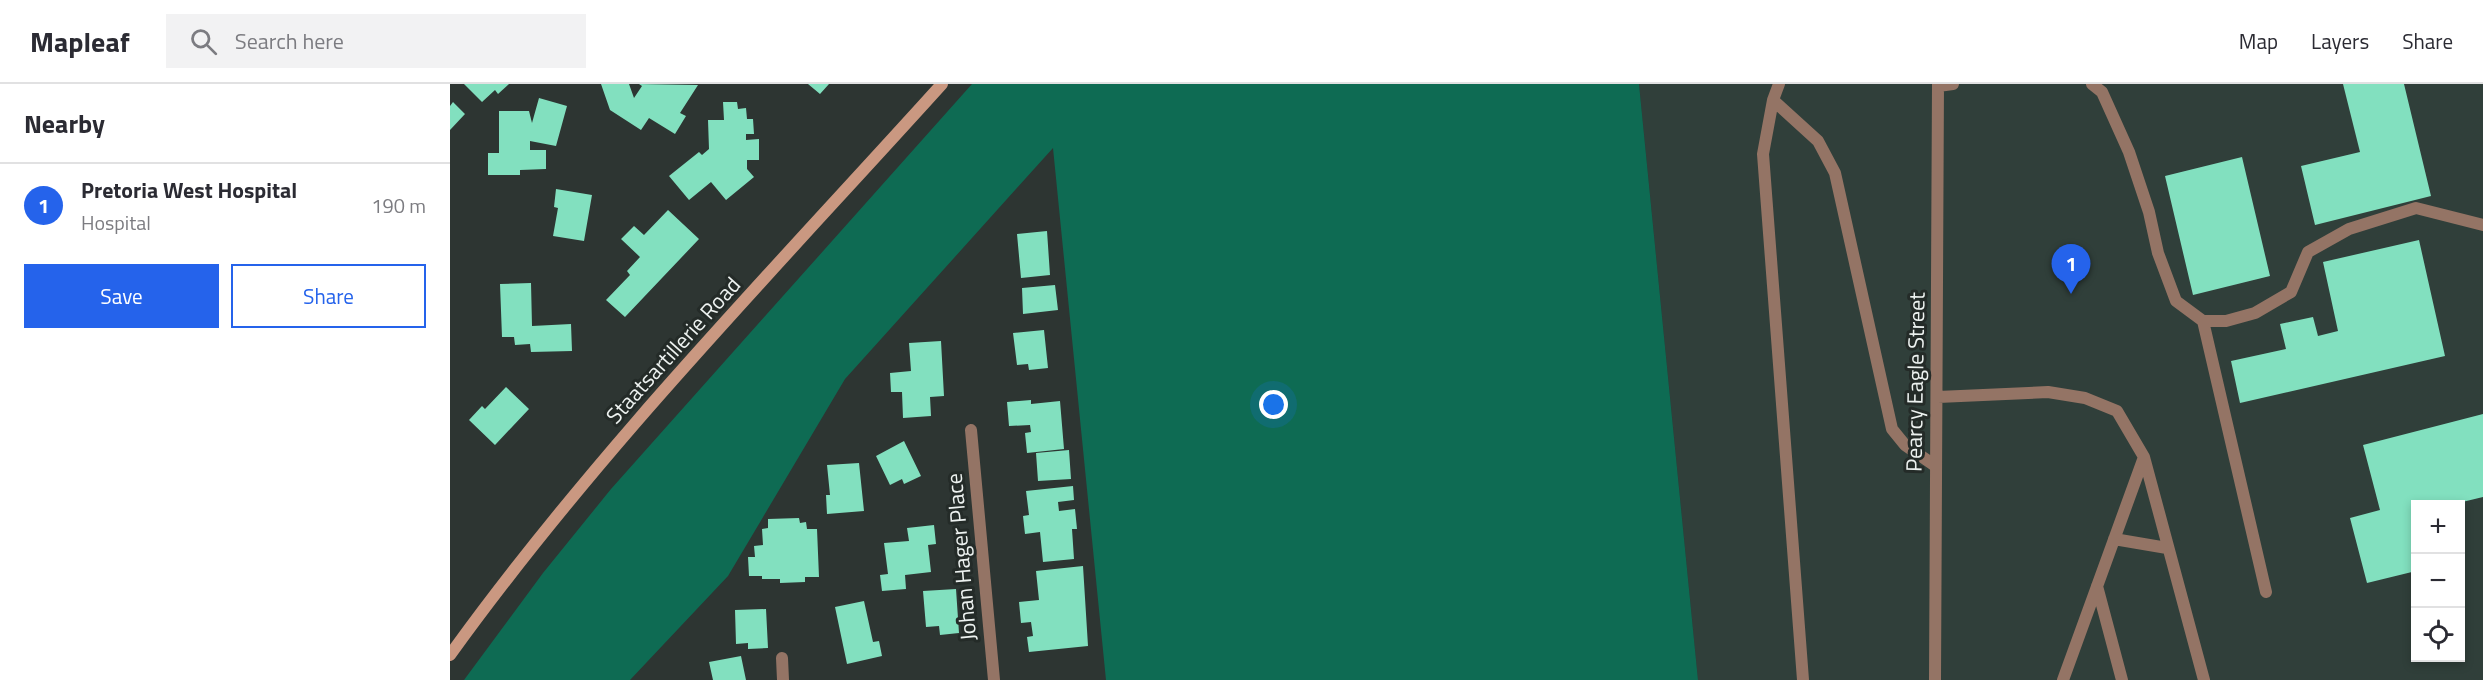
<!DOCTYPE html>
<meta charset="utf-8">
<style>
:root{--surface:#fff;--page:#f2f2f3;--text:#2b2b33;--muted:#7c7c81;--line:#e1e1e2;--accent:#2563eb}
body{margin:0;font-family:"Titillium Web",sans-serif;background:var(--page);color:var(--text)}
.controls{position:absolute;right:18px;bottom:18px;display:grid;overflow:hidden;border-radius:0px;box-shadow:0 3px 9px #0003}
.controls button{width:54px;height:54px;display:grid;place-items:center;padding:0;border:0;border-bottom:2px solid var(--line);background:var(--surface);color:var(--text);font:30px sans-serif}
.you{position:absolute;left:824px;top:321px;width:21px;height:21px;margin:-15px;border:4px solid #fff;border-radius:50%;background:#1a73e8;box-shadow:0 0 0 9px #1a73e833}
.badge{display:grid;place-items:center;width:39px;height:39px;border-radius:50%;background:var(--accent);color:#fff;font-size:20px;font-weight:700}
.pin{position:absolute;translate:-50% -50px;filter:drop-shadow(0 2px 3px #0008)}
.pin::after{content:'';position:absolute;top:32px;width:21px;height:18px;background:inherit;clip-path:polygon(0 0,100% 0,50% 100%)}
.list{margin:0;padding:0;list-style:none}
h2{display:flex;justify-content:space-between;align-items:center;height:78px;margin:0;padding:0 24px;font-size:26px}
h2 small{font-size:20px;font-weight:400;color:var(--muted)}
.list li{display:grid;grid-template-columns:39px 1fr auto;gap:18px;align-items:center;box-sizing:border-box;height:84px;padding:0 24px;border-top:2px solid var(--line)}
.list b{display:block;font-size:22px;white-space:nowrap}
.list p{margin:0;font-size:20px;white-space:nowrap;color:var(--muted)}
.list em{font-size:20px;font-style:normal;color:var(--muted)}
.actions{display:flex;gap:12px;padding:18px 24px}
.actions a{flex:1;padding:14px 0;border:2px solid var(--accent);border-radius:0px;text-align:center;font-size:21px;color:var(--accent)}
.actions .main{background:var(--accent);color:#fff}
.icon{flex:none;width:33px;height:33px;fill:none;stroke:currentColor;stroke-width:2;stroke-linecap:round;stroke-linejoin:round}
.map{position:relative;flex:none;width:2033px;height:596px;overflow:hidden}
header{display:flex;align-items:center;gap:36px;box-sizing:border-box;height:84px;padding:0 30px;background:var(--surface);border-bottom:2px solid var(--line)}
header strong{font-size:28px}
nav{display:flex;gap:33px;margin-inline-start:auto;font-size:21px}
.search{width:420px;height:54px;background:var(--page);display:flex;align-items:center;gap:15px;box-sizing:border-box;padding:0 21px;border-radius:0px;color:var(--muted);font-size:22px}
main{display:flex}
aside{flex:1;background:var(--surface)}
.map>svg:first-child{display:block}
.built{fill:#303f3a;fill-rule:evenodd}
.green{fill:#0e6b53}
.building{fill:#82e0bf}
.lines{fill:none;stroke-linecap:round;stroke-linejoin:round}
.lane{stroke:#947465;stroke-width:12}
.street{stroke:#947465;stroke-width:12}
.secondary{stroke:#ca9881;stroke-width:12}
.labels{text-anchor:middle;stroke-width:6;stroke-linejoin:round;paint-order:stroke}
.street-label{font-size:22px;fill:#edf2f0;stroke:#242b28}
</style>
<header>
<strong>Mapleaf</strong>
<div class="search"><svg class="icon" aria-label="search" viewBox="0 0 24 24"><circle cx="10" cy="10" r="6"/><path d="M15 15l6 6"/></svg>Search here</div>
<nav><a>Map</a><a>Layers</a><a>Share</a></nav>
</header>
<main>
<aside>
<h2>Nearby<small></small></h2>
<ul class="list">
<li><span class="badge">1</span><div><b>Pretoria West Hospital</b><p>Hospital</p></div><em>190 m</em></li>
</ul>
<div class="actions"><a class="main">Save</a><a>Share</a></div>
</aside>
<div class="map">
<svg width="2033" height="596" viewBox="0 0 2033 596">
<rect width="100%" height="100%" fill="#2d3532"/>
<path class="built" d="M1189 0H2033V596H1248ZM1966 420H2010V574H1966Z"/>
<path class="green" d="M522 0H1189L1248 596H656L603 64 395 295 278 492 180 596H14L93 489 161 405Z"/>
<path class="building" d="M14 0H59L48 10 45 6 32 18Z
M151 0H179L184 14 192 2 189 0 248 1 230 29 236 32 225 50 199 34 191 46 160 26Z
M358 0H379L370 10Z
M1893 0H1954L1981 112 1865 141 1851 82 1910 68Z
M89 14 117 22 106 62 80 57V66H96V85L70 86V91H38V69H49V27H79L82 39Z
M3 18 15 30 0 46V22Z
M273 18H287L288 25 296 24 297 35H303L304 50H296V56L309 55V76H297V85L304 93 276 116 261 98 239 116 219 92 249 68 252 71 259 65 258 36H274Z
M1792 73 1820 192 1743 211 1715 92Z
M106 105 142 111 134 157 103 152 108 124 104 123Z
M218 126 249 155 175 233 156 216 180 191 177 187 190 173 171 155 184 142 194 151Z
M597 147 600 191 571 194 567 150Z
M1969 156 1995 272 1790 319 1781 277 1836 265 1830 240 1863 233 1868 252 1888 247 1873 178Z
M81 199 82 242 121 240 122 267 81 268 80 260 65 261 64 253H52L50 200Z
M605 201 608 226 573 230 572 204Z
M594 246 598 284 579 286 578 280 567 281 563 249Z
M491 257 494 312 480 313 481 332 453 334 452 308H441L440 289 461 287 459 259Z
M56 303 79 325 45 361 19 336 32 322 35 325Z
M581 316V320L610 317 614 365 577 369 575 349 581 348 580 341 559 342 557 318Z
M2033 330V413L2004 420H1966V487L1917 499 1900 434 1930 426 1913 361Z
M454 357 471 392 454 400 452 395 440 401 426 372Z
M619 366 621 395 588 397 586 369Z
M409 379 414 427 377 430 376 411H380L377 381Z
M623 402 624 416 608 418 609 427 625 425 627 445H622L624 475 593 478 590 448 575 450 573 432 579 431 576 407Z
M349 434 350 439 356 438 357 445H367L369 493H355V498L330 499V495H312V492H299L298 473H305L304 462 313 461 312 445 318 444V435Z
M484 441 486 460 478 461 481 488 455 491 456 505 432 507 430 491 438 490 434 459 459 457 457 444Z
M633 482 638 562 579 568 577 553 583 552 581 538 571 539 569 518 589 516 586 487Z
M506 505 509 549 490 551 489 542 476 543 473 507Z
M414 517 423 558 429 557 432 572 397 580 385 523Z
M316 525 318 564 298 565V559L286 560 285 526Z
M291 572 296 596H263L259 578Z"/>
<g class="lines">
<path class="lane" d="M1329 0 1323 16 1313 70 1353 596
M1642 0 1652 8 1679 68 1699 128 1708 169 1726 217 1753 237H1776L1805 229 1841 208 1858 168 1899 145 1966 124 2033 141
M1488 2 1503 0
M1323 16 1368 57 1385 89 1442 345 1455 361 1484 381
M1753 237 1816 508
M1488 313 1598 308 1635 314 1667 327 1694 373 1754 596
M1664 455 1717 464
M1647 502 1672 596
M1485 596 1488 0
M1613 596 1694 373"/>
<path class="street" d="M521 346 544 596
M332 574 333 596"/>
<path class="secondary" d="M0 571C147 367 324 186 492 0"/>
</g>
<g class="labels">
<g class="street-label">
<text transform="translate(223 266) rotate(-48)" y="8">Staatsartillerie Road</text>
<text transform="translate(1465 298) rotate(-89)" y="8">Pearcy Eagle Street</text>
<text transform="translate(511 473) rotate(-95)" y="8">Johan Hager Place</text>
</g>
</g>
</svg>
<div class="controls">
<button>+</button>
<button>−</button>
<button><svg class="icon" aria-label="locate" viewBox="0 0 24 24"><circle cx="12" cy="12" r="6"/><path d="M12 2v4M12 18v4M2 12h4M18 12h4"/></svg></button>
</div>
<div class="you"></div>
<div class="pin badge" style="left:1621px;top:210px">1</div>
</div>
</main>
